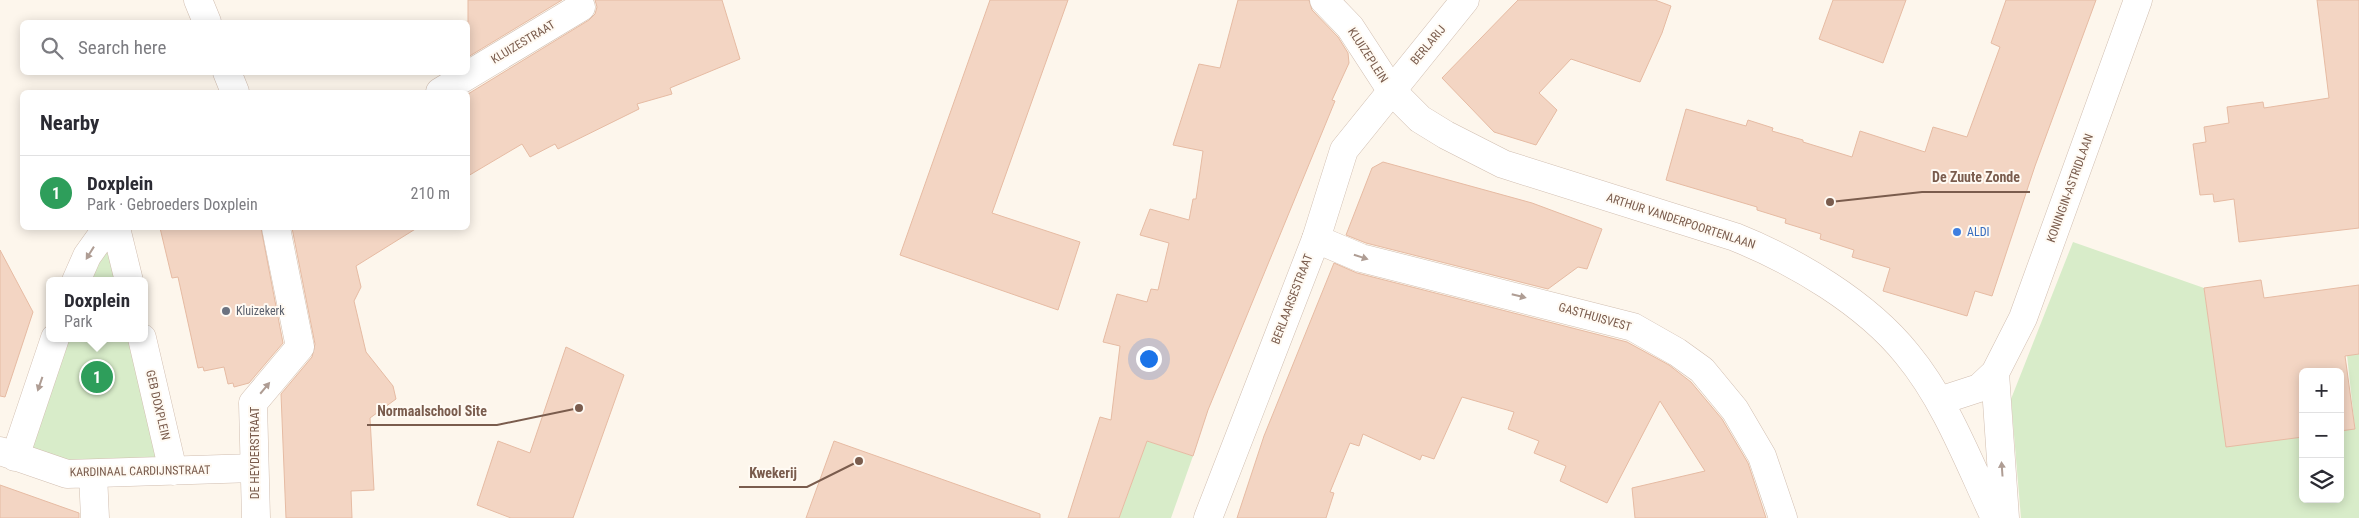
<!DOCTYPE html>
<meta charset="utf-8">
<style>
:root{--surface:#fff;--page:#f2f2f3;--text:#2b2b33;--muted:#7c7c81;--line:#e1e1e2;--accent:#e76f51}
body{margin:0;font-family:"Roboto Condensed",sans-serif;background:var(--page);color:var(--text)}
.controls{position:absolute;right:15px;bottom:15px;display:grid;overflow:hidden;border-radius:8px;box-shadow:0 2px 12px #0003}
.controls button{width:45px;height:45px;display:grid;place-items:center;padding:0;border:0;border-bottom:1px solid var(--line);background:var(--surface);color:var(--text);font:25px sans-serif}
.you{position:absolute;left:1148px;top:358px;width:18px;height:18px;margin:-12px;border:4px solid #fff;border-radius:50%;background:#1a73e8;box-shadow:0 0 0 8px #1a73e833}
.badge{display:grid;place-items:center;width:32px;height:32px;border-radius:50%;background:var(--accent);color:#fff;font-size:16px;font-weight:700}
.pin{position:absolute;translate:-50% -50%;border:2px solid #fff;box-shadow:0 1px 5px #0006}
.popup{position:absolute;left:46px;top:277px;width:102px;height:65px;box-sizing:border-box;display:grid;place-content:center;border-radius:8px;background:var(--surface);filter:drop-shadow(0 1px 4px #0005);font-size:16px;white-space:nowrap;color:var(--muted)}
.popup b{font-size:19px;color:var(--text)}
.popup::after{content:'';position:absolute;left:50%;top:100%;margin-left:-10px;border:10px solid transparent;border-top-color:var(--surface)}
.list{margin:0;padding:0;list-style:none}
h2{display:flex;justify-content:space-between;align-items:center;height:65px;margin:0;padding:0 20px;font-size:21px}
h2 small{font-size:16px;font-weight:400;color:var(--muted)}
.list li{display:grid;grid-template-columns:32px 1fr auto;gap:15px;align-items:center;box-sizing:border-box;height:75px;padding:0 20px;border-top:1px solid var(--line)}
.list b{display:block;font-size:19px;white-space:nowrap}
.list p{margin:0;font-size:16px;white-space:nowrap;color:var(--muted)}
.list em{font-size:16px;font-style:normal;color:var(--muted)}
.icon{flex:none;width:28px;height:28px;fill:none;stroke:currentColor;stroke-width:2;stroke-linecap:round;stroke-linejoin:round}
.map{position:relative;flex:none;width:2359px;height:518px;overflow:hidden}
.search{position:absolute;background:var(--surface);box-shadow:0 2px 12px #0003;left:20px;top:20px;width:450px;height:55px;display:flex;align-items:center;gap:12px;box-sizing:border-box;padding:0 18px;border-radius:8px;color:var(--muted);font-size:19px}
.panel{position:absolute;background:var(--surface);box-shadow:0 2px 12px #0003;left:20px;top:90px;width:450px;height:140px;border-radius:8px}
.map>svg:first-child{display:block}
.green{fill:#d8ecc9}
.building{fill:#f3d5c3;stroke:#e6bba3}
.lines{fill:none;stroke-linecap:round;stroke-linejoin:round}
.minor-casing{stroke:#d1beb0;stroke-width:29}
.tertiary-casing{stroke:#d1beb0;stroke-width:29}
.minor{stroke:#fff;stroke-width:28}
.tertiary{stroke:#fff;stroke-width:28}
.oneway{fill:#af9d94}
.shop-dot{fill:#3f7fe0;stroke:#fffaf3;stroke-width:2}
.worship-dot{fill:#6b7280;stroke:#fffaf3;stroke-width:2}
.labels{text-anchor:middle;stroke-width:4;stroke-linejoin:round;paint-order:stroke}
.street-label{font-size:12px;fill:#7a5c4d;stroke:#fffaf3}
.shop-label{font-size:12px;fill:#366cbe;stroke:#fffaf3;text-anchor:start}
.worship-label{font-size:12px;fill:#5b616d;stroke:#fffaf3;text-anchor:start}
.leader{fill:none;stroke:#7a5c4d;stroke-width:2}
.callout-dot{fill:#7a5c4d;stroke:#fffaf3;stroke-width:2}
.callout-label{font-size:14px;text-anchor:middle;font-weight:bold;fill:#7a5c4d;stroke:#fffaf3;stroke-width:4;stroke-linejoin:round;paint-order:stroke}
</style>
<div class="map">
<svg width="2359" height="518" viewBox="0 0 2359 518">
<rect width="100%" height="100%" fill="#fdf6ec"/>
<path class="green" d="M107 228 129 281H76Z
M2073 242 2204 288 2226 446 2303 437V499H2340V431L2355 429 2347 355 2359 354V518H2021L2011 399Z
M55 338H142L173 471 15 457Z
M1147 441 1193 456 1171 518H1119Z"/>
<path class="building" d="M468 0H562L468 57Z
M595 0H722L740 59 670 88 672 94 637 104 639 109 558 149 555 144 530 157 522 144 468 176V94L589 20 595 14 597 7Z
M990 0H1068L992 213 1080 242 1058 310 900 255Z
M1238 0H1309L1312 10 1338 37 1348 53 1349 63 1332 100 1335 101 1208 410 1193 456 1147 441 1119 518H1068L1100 417 1111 420 1120 346 1103 342 1117 294 1147 302 1151 289 1158 290 1169 243 1140 235 1150 209 1189 220 1193 199H1196L1203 151 1173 145 1199 64 1220 68Z
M1518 0H1655L1671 6 1662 33 1640 82 1571 59 1539 93 1557 110 1536 145 1494 132 1442 78Z
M1833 0H1906L1883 63 1819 39Z
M2006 0H2096L2035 166 1992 296 1975 291 1967 316 1883 291 1890 268 1852 257 1854 250 1820 239 1821 234 1785 223 1786 219 1757 210V207L1666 180 1686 109 1746 126 1748 120 1773 128 1772 131 1803 140V142L1852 157 1860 131 1925 152 1933 127 1967 137 2000 47 1991 43Z
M2317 0H2359V228L2239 242 2234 199 2214 202 2213 194 2200 195 2193 144 2206 142 2204 127 2229 123 2227 107 2263 102 2264 108 2329 98Z
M1383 162 1532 203 1602 229 1587 269 1578 267 1548 289 1366 243 1346 235 1372 168Z
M160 228H261L283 343 249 383 234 387 233 383 228 384 224 367 204 371 203 367 198 368 178 277 172 278Z
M292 228H417L356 266 361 287 354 301 366 352 393 386 396 399 370 418 374 490 351 491 352 518H286L281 394 312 357 315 344Z
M0 250 33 312 5 397 0 396Z
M1334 263 1357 273 1627 342 1669 365 1691 382 1722 419 1748 463 1766 518H1635L1632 488 1705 471 1660 401 1607 503 1560 481 1566 466 1534 453 1539 441 1508 429 1514 412 1462 397 1434 459 1422 455 1420 460 1363 434 1359 446 1350 443 1330 492 1334 493 1326 518H1237L1264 436Z
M2261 280 2264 298 2359 285V354L2345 356 2355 429 2340 431V372H2303V437L2226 447 2204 288Z
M566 347 624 375 573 518H511L477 505 498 441 530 453Z
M834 441 1040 514V518H806Z
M0 485 79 513V518H0Z"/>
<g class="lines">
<g class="minor-casing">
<path id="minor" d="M198 0 207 22
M1324 0 1350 27 1391 90 1420 119 1446 135 1503 164 1735 237C1795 261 1866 303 1907 354 1946 401 1969 463 1995 518
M227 72 235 92
M440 92 581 7
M116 228 129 281
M1316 239 1361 258 1633 327 1677 352 1702 370 1735 410 1762 456 1783 518
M76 281 87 256 107 228
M142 338 173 471
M1995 373 2005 518
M1939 401 1979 388 1995 373 2023 318 2138 0
M0 451 67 474 254 468
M15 457 55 338
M93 474 95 518
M256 518 253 403 300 347 276 228"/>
</g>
<g class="tertiary-casing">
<path id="tertiary" d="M1208 518 1316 239 1344 150 1465 0"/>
</g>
<use href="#minor" class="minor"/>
<use href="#tertiary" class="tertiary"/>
</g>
<defs><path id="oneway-solid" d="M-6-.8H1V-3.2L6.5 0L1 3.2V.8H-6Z" transform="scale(1.25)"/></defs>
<g class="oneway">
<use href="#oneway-solid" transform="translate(90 253) rotate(122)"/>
<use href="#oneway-solid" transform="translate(1361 257) rotate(18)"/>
<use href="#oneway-solid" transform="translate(1519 296) rotate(14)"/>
<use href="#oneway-solid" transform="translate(40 384) rotate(109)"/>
<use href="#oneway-solid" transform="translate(265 388) rotate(-50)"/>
<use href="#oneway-solid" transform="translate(2002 469) rotate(-94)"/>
</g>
<circle class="shop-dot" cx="1957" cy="232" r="5"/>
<circle class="worship-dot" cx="226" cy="311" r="5"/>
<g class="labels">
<g class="street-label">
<text transform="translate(523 42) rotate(-31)" y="4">KLUIZESTRAAT</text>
<text transform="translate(1428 45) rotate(-50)" y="4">BERLARIJ</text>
<text transform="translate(1368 55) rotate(57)" y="4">KLUIZEPLEIN</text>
<text transform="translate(2070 188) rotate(-70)" y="4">KONINGIN-ASTRIDLAAN</text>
<text transform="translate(1681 221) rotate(18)" y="4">ARTHUR VANDERPOORTENLAAN</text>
<text transform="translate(1292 299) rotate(-69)" y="4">BERLAARSESTRAAT</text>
<text transform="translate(1595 317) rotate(16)" y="4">GASTHUISVEST</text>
<text transform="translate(158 405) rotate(77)" y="4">GEB DOXPLEIN</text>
<text transform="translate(255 453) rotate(-90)" y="4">DE HEYDERSTRAAT</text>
<text transform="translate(140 471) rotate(-1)" y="4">KARDINAAL CARDIJNSTRAAT</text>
</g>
<g class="shop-label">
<text x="1967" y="236">ALDI</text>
</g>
<g class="worship-label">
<text x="236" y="315">Kluizekerk</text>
</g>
</g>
<path class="leader" d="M1830 202L1922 192H2030M579 408L497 425H367M859 461L807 487H739"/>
<g class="callout-dot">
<circle cx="1830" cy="202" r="5"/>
<circle cx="579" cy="408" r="5"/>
<circle cx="859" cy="461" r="5"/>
</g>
<g class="callout-label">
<text x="1976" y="182">De Zuute Zonde</text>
<text x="432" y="416">Normaalschool Site</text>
<text x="773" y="478">Kwekerij</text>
</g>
</svg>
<div class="controls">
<button>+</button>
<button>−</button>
<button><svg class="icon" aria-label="layers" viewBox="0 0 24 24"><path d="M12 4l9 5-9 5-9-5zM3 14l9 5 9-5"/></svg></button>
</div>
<div class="you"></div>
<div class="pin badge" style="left:97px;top:377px;background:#2e9e5b">1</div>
<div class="popup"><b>Doxplein</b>Park</div>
<div class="search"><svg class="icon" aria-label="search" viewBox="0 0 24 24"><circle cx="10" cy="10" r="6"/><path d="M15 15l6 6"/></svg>Search here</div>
<section class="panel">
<h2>Nearby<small></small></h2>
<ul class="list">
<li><span class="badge" style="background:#2e9e5b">1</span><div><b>Doxplein</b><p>Park · Gebroeders Doxplein</p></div><em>210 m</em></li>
</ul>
</section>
</div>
